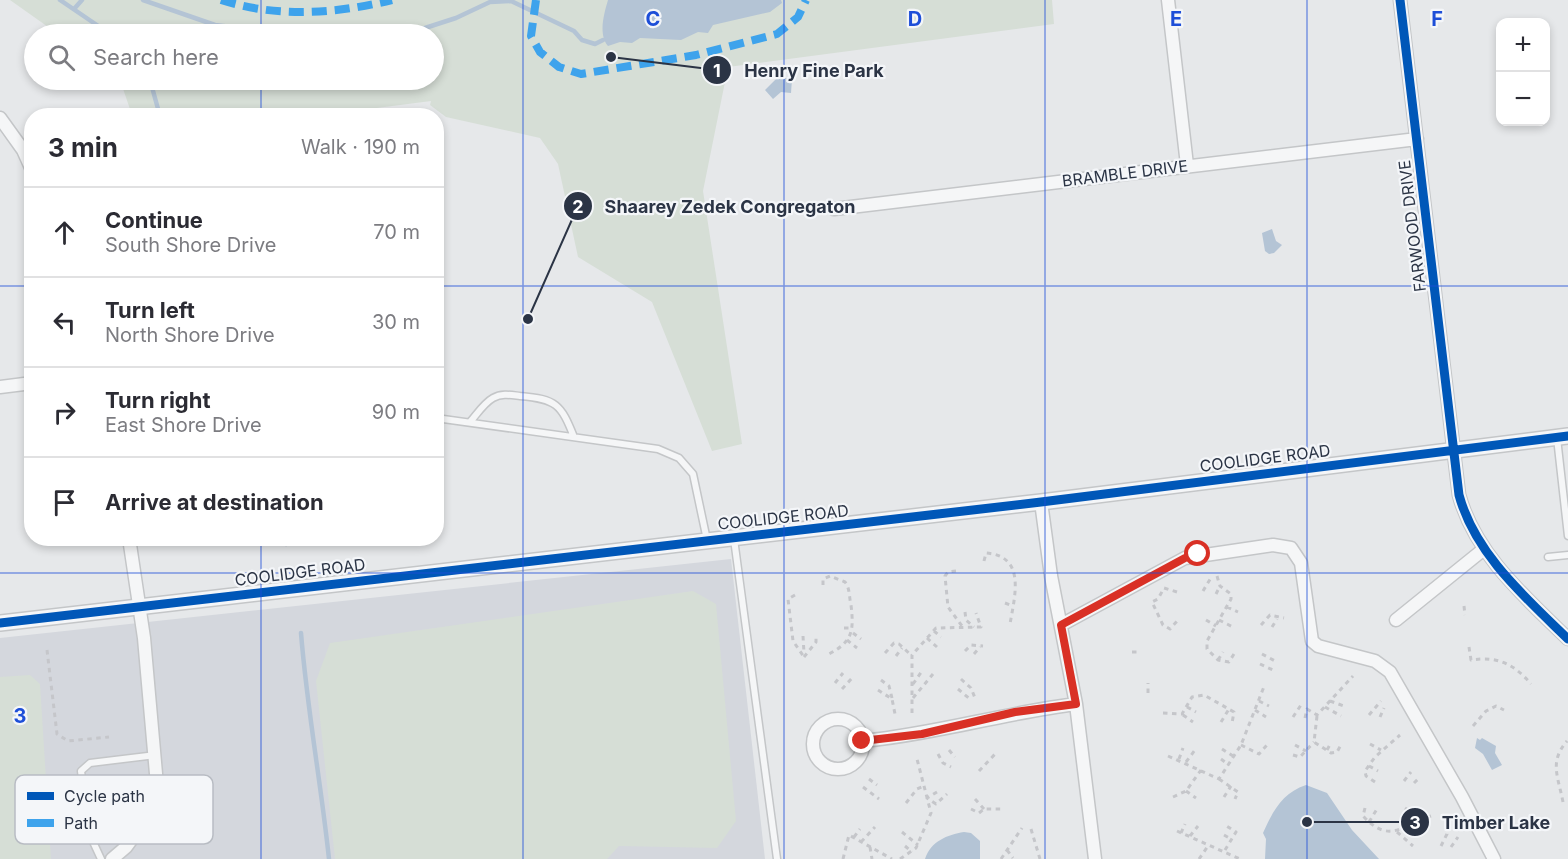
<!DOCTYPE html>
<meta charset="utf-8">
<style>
:root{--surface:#fff;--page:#f2f2f3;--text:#2b2b33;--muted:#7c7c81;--line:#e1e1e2}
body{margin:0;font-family:Inter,sans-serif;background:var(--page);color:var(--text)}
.controls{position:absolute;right:18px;top:18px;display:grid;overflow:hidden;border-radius:12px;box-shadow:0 3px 9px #0003}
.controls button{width:54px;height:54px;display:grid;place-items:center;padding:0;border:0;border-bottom:2px solid var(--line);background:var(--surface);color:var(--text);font:30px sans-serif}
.stop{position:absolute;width:18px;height:18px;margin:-14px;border:4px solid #d93025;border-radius:50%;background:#fff}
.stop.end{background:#d93025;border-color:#fff;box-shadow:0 2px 6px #0008}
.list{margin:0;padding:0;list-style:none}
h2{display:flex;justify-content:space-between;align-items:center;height:78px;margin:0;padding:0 24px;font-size:26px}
h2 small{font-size:20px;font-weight:400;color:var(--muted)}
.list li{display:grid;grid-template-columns:39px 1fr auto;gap:18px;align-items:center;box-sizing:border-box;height:90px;padding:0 24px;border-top:2px solid var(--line)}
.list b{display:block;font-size:22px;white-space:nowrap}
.list p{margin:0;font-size:20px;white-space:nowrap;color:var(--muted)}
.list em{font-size:20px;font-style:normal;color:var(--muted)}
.icon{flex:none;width:33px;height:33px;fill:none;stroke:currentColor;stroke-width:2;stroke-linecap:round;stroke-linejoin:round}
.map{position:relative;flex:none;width:1568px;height:859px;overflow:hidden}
.search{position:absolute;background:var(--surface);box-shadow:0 3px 9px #0003;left:24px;top:24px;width:420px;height:66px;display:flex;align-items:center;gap:15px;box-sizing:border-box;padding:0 21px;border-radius:33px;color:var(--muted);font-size:22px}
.panel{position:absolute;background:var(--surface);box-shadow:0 3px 9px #0003;left:24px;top:108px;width:420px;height:438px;border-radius:24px}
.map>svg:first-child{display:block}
.built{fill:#d4d7dd}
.green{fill:#d6ded6}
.water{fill:#b4c4d5}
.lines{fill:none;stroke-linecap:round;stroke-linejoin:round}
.stream{stroke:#b4c4d5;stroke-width:4.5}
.service-casing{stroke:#c4c6c8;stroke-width:9}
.minor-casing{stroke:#c4c6c8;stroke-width:15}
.tertiary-casing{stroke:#c4c6c8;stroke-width:18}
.path{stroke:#c5c6ca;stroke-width:3;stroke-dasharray:4.5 4.5;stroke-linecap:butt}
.service{stroke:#f5f6f7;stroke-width:6}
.minor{stroke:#f5f6f7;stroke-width:12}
.tertiary{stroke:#f5f6f7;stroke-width:15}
.quiet{stroke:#3ea3ec;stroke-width:8;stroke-dasharray:15 8;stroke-linecap:butt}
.cycleway-casing{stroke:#f4f6f9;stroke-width:13}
.cycleway{stroke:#0057b8;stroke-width:9}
.route{stroke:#d93025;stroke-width:8}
.grid{fill:none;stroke:#1d4ed8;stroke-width:1.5;stroke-opacity:0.55}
.labels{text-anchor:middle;stroke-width:4.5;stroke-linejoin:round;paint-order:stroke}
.street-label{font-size:16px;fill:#2b3445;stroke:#f4f6f9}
.key{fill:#f4f6f9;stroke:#b8bcc3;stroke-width:1.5}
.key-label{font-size:16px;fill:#2b3445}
.grid-label{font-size:20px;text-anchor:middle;font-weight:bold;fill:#1d4ed8;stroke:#f4f6f9;stroke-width:4.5;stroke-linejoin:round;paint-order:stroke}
.leader{fill:none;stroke:#2b3445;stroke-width:2}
.callout-dot{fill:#2b3445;stroke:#f4f6f9;stroke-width:2}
.mark-label{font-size:18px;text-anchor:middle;font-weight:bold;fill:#fff}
.callout-label{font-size:18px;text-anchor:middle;font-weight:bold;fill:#2b3445;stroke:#f4f6f9;stroke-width:4.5;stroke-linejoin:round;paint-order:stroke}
</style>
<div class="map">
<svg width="1568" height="859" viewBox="0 0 1568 859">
<rect width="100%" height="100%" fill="#e6e8ea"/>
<path class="built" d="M731 559 765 859H0V638Z"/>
<path class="green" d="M10 0H1052L1054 24 728 67 703 191 742 444 712 451 652 302 578 257 558 164 540 138 446 117 430 105 431 101 315 116 132 115 120 80H434V34H58Z
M693 591 716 604 736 821 717 848 619 846 607 859H335L316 681 330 643Z
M30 675 40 684 51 859H0V677Z"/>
<path class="water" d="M608 0H781L782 3 770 12 713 25 708 33 698 32 681 40 640 38 632 43 620 42 608 46C598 34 604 14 608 0Z
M778 77 792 79 791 93 781 92 773 99 765 90Z
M1272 229 1276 241 1282 245 1274 253 1269 254 1265 251 1262 233Z
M1477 738 1480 740 1482 738 1496 746 1495 753 1502 765 1492 770 1483 754 1475 748Z
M1306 785 1327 793 1352 830 1379 859H1265L1266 839 1263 833C1273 811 1282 793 1306 785Z
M964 832 971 833 980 841V859H925C931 841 947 835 964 832Z"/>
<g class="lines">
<path class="stream" d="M60 0 110 34
M143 0 215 25 287 34
M74 9 82 0
M337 34H392L425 28 456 18 490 2 511 1 574 31 582 40 595 44 603 40
M150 80 160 116
M284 538 286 544
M301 633C307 709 321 783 329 859"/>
<g class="service-casing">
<path id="service" d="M436 418 658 449 679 458 693 474 707 540
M470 422C477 414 484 403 493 398 502 393 511 395 520 396 556 399 561 404 574 437
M1557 438 1568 536
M734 539 777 859
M1548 557 1568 555
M101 859 89 833 81 771 90 763 156 755"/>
</g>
<g class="minor-casing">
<path id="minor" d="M1168 0 1187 165
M1400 0 1459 495C1475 554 1525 597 1568 639
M0 118 23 150 32 170
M834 209 1417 139
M0 387 32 383
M1041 502 1051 576 1076 704 1095 859
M1396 620 1484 549
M1061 625 1185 558 1273 545 1291 548 1301 563 1312 641 1318 646 1375 661 1390 672 1462 797 1494 859
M813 744a25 25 0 1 1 50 0a25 25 0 1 1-50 0Z
M863 741C935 734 1004 713 1076 704
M112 859 126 847 145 821 157 785 144 638 129 538"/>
</g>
<g class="tertiary-casing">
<path id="tertiary" d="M0 623 1041 502 1568 436"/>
</g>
<path class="path" d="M984 561 986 553C1026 556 1015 595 1010 624
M956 571 948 572 945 576 948 607 962 626
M1217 576 1220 586 1231 594V599L1207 641V649L1218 660 1229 662 1234 654
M823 585V579L830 576 845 582C850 588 849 597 851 605 854 631 853 642 827 655
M1203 591 1212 576
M1177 592 1164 588 1158 599 1152 602 1163 625 1170 629 1178 620
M1216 594 1220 586
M795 595 788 599 793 641 804 657
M1005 603 1013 606
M1464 606 1465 615
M1227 607 1238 612
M965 612 966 620 974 627
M1206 620 1216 626
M1219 620 1233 627
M1261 625 1270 615 1284 618
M1272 627 1277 619
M844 628H853
M934 631 941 637
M853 633 861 639
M803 636 804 653
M927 638 937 647
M847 640 857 648
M1469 647 1471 660C1498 656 1514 664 1531 684
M47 650 57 734 68 741 109 737
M965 651 971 645 983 646
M1132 652H1137
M885 653 894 643 899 644 911 655
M974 654 980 647
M1262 654 1277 662
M896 656 902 648
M804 657 816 642V637
M1218 660 1223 652
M1260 664 1273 670
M961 679 971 688 975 698
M881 680 889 686 892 698
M835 683 843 673
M913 684 922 671
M842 689 854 676
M958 689 971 700
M878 690 892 699 895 714
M1148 693V683
M913 698 933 674
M1259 701 1269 706
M1330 701 1344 706
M1187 707 1196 712
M1325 707 1341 716
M1255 710 1266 717
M912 713V655L936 628 981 627 976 613
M1163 713 1182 714 1192 697 1204 695 1234 712 1232 723
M1183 715 1193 722
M1369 715 1381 701
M1317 716 1314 742 1331 753 1337 752 1342 743
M1293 717 1301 705
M1380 717 1384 708
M1305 718 1307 709 1317 715 1353 676
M1221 722 1229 709
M1473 726 1486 711 1496 706 1504 710
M1370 744 1381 750
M1241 745 1259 754 1267 745
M1295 745 1306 751
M1222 749 1233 756
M949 750 955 757
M1327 750 1331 743
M938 754 943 763 951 767
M1293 755 1300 757 1314 742
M1168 756 1219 779 1241 745 1265 684
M1179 759 1183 748
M1221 759 1229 765
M1186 762 1195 750
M1369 766 1378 771
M979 771 996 753
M869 779 877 785
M1219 779 1238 792 1235 799
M1404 781 1411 772
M1375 782 1366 776 1365 771 1375 757 1400 735
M1414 783 1419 778
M863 787 879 799
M1186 791 1196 798
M937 792 927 798 936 804 947 794
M1173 797 1186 791 1201 770
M1224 797 1231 786
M975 799 984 809
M1563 802C1558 776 1549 762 1567 741
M906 803 917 789 924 786
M1365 808 1363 816C1390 845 1402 825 1431 816
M1405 808 1420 819
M971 809 979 813 984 809H1002
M1402 819 1411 822
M1369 822 1377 809
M1402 828 1415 835
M1031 829 1040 859
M1177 831 1240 859
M902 832 918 845
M1397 832 1413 846
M1181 833 1185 824
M1224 835 1231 839
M1190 836 1198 826
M854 837 860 829
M861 842 875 827
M905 846 912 852
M1441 846 1447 834 1446 828
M870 847 872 859
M1451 847 1458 837
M1007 850 1013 858
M1225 850 1236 832 1225 825
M843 859 849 835 892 859
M900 859 916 848 931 813 917 759
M1001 859 1022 828
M1199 859 1208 846"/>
<use href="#service" class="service"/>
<use href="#minor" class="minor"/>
<use href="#tertiary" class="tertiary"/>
<path class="quiet" d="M221 0C278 18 334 14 392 0
M536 0 531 36 540 52 559 67 581 74 696 55 777 34 798 17 806 0"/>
<g class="cycleway-casing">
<path id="cycleway" d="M1400 0 1459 495C1475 554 1525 597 1568 639
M0 623 1041 502 1568 436"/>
</g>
<use href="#cycleway" class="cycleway"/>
</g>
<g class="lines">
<path class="route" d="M862 741 922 734 1015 712 1076 704 1061 625 1185 558 1198 554"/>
</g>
<path class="grid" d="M261 0V34M523 0V859M784 0V859M1045 0V859M1307 0V859M261 80V116M0 286H32M436 286H1568M261 538V859M0 573H1568"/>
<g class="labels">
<g class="street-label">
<text transform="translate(1125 173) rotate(-7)" y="6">BRAMBLE DRIVE</text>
<text transform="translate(1412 226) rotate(-97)" y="6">FARWOOD DRIVE</text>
<text transform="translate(1265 458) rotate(-7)" y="6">COOLIDGE ROAD</text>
<text transform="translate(783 517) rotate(-6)" y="6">COOLIDGE ROAD</text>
<text transform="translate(300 572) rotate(-7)" y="6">COOLIDGE ROAD</text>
</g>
</g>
<rect x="15" y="775" width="198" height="69" rx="9" class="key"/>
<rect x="27" y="792" width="27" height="8" fill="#0057b8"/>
<rect x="27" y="819" width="27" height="8" fill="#3ea3ec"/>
<g class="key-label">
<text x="64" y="802">Cycle path</text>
<text x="64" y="829">Path</text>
</g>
<g class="grid-label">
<text x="653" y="26">C</text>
<text x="915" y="26">D</text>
<text x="1176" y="26">E</text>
<text x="1437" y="26">F</text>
<text x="20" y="723">3</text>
</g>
<path class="leader" d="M611 57L717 70M528 319L578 206M1307 822L1415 822"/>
<g class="callout-dot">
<circle cx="611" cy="57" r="6"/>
<circle cx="528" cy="319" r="6"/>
<circle cx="1307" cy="822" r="6"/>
<circle cx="717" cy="70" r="15"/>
<circle cx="578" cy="206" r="15"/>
<circle cx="1415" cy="822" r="15"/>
</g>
<g class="mark-label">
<text x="717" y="77">1</text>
<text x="578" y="213">2</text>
<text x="1415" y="829">3</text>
</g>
<g class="callout-label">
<text x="814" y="77">Henry Fine Park</text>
<text x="730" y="213">Shaarey Zedek Congregaton</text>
<text x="1496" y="829">Timber Lake</text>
</g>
</svg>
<div class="controls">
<button>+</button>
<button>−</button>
</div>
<div class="stop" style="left:1198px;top:554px"></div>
<div class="stop end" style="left:862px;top:741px"></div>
<div class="search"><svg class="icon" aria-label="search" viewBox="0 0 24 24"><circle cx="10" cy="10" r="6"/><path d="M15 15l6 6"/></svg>Search here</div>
<section class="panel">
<h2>3 min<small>Walk · 190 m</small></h2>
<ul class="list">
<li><svg class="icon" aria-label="ahead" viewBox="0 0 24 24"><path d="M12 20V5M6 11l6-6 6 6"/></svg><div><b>Continue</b><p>South Shore Drive</p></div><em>70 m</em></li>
<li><svg class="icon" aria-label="left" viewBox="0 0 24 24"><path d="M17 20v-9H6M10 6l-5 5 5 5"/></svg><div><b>Turn left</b><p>North Shore Drive</p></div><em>30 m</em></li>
<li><svg class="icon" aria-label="right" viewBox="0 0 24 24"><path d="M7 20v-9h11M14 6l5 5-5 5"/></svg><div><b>Turn right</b><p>East Shore Drive</p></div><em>90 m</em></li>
<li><svg class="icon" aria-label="arrive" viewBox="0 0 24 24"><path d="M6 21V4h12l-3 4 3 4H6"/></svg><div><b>Arrive at destination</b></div></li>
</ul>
</section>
</div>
